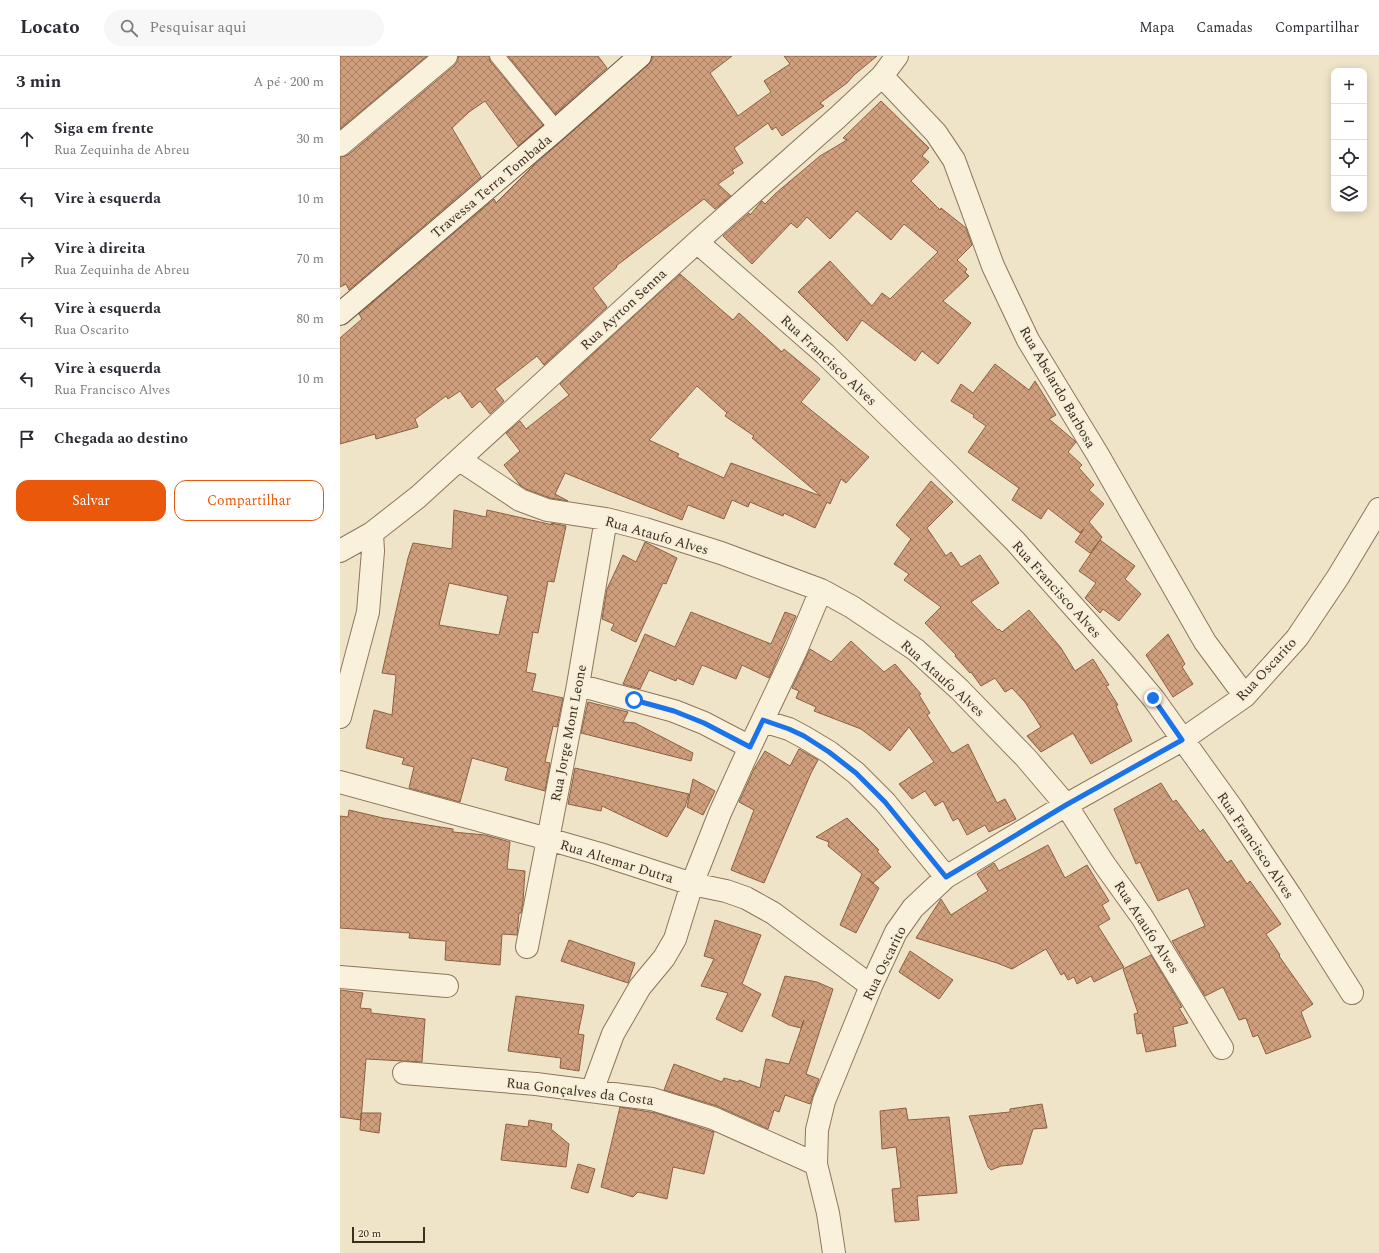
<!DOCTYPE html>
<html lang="pt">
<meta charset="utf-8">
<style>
:root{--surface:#fff;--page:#f7f7f7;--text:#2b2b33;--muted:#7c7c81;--line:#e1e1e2;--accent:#ea580c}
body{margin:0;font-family:Spectral,serif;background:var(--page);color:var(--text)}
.controls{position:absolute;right:12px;top:12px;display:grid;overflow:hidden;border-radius:8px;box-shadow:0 2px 10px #0003}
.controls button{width:36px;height:36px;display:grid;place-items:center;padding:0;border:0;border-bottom:1px solid var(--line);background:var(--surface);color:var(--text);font:20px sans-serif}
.scale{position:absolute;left:12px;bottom:10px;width:73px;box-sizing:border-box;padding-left:4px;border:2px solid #3d2e20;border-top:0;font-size:11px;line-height:14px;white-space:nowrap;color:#3d2e20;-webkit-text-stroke:3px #f7eed8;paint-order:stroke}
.stop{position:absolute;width:12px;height:12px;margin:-9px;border:3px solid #1a73e8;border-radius:50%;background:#fff}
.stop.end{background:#1a73e8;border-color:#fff;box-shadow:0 1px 4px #0008}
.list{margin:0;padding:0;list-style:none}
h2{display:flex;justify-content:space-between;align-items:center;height:52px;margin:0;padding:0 16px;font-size:17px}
h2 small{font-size:13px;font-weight:400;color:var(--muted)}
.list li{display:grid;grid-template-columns:26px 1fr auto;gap:12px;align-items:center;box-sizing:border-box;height:60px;padding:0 16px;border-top:1px solid var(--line)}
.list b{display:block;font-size:15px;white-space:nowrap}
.list p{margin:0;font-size:13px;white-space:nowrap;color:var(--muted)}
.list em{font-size:13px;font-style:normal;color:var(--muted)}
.actions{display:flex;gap:8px;padding:12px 16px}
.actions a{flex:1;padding:9px 0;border:1px solid var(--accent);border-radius:12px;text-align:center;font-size:14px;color:var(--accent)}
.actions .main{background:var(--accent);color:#fff}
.icon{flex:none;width:22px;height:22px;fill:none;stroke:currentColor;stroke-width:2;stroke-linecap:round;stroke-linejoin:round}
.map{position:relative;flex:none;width:1039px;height:1197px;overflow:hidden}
header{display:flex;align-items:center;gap:24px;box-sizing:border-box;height:56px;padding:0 20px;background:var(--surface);border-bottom:1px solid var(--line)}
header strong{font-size:19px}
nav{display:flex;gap:22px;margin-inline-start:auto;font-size:14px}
.search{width:280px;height:36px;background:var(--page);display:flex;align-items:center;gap:10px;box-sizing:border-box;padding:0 14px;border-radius:22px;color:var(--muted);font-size:15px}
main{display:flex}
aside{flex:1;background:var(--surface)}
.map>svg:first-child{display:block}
.building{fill:url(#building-cross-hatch);stroke:#8d5f41;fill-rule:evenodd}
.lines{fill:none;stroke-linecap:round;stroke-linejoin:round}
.lane-casing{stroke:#8d765c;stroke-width:16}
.street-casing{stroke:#8d765c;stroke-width:24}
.secondary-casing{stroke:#6f573f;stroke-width:24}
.lane{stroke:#faf1dc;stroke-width:14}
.street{stroke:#faf1dc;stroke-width:22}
.secondary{stroke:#faf1dc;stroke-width:22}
.route{stroke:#1a73e8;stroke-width:5}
.labels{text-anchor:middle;stroke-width:4;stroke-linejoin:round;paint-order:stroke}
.street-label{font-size:14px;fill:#3d2e20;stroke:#f7eed8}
</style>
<header>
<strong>Locato</strong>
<div class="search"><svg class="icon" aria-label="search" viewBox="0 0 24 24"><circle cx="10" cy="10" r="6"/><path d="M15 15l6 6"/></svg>Pesquisar aqui</div>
<nav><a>Mapa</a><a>Camadas</a><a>Compartilhar</a></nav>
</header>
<main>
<aside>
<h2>3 min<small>A pé · 200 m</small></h2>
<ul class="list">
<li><svg class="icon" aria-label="ahead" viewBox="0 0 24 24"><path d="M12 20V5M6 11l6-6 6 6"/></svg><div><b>Siga em frente</b><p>Rua Zequinha de Abreu</p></div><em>30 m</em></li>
<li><svg class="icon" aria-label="left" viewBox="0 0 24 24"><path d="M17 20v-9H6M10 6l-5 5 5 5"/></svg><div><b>Vire à esquerda</b></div><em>10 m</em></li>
<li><svg class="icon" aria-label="right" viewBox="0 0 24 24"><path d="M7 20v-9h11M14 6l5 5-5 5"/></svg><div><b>Vire à direita</b><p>Rua Zequinha de Abreu</p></div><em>70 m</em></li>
<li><svg class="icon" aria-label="left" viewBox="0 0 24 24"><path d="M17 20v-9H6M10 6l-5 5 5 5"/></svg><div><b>Vire à esquerda</b><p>Rua Oscarito</p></div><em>80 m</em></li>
<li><svg class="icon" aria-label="left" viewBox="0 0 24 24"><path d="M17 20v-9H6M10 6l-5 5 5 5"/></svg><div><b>Vire à esquerda</b><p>Rua Francisco Alves</p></div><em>10 m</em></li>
<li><svg class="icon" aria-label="arrive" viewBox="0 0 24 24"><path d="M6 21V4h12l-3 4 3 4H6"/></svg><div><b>Chegada ao destino</b></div></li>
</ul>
<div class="actions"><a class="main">Salvar</a><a>Compartilhar</a></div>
</aside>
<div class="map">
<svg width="1039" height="1197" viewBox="0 0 1039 1197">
<defs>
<pattern id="building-cross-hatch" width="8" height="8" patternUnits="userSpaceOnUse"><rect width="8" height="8" fill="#cf9f7d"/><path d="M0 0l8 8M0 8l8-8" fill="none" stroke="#a98266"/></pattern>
</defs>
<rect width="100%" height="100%" fill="#f0e4c8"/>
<path class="building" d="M0 0H87L0 73Z
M118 0H149L150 5 203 69 178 90 145 45 129 56 112 72 141 121 9 234 6 228 0 231V101L8 99 114 10 118 5Z
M168 0H258L267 12 215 58Z
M312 0H392L370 17 398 60 431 36 424 25 450 8 444 0H537L514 19 507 27 480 47 484 50 442 80 436 71 432 74 428 67 394 92 403 107 392 114 394 117 378 128 391 140 375 153 364 143 276 210 277 211 253 232 267 251 204 309 197 300 155 333 164 345 150 358 140 345 132 352 120 335 108 343 106 340 75 363 78 371 36 383 35 378 0 388V282L22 263 19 258 154 143 156 147 193 110 308 9 312 4Z
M541 45 589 92 582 100 589 106 571 125 600 154 601 152 626 172 632 189 617 204 627 213 625 216 629 220 603 245 631 267 598 308 582 295 575 305 522 264 507 285 458 236 490 205 532 250 542 237 550 243 598 196 564 168 551 184 517 155 490 183 467 161 457 172 451 167 412 208 383 180 409 157 410 159 422 145 425 148 436 137 480 100 507 84 503 82Z
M340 218 393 264 399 257 442 296 444 293 480 323 461 346 529 401 506 427 501 423 490 448 487 446 475 472 444 457 443 460 410 446 408 451 392 444 384 463 348 449 342 464 225 417 215 438 228 445 210 442 186 433 180 429 164 409 180 395 166 377 180 365 186 373 229 339 220 328ZM357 330 387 357 385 360 414 380 412 382 481 440 391 407 384 422 337 401 339 398 309 384Z
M655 308 689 334 695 325 716 359 709 363 736 386 728 396 742 409 739 412 754 429 749 434 764 448 749 466 762 481 760 484 795 510 785 523 801 538 779 565 763 553 760 557 745 542 756 527 739 515 760 484 750 497 735 486 744 473 740 477 708 452 701 463 672 444 679 432 628 396 646 370 633 361 634 359 611 345 621 328 633 337Z
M591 425 613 446 587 472 606 500 611 496 621 511 640 499 659 527 631 546 658 574 659 573 662 576 689 554 721 592 735 615 753 603 769 629 766 630 778 649 776 650 792 685 751 708 733 677 701 696 687 680 701 671 685 646 672 632 665 636 655 622 641 630 631 616 630 617 615 600 616 599 585 567 601 551 564 524 569 518 554 508 571 483 556 469Z
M114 454 146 461 147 454 213 469 211 467 226 470 214 526 208 525 198 577 193 576 186 616 196 618 192 635 223 642 217 671 213 670 205 706 210 707 205 735 165 724 168 712 132 702 120 746 69 732 74 711 62 708 64 702 26 692 34 654 52 659 56 619 42 617 68 502 73 487 112 493ZM109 527 168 540 159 579 99 569Z
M305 486 337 502 326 528 323 527 296 586 271 574 274 568 262 563 267 533 283 499 296 506Z
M351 556 431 588 445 556 456 560 429 622 402 609 396 623 362 609 353 629 337 622 336 625 309 614 300 633 283 628 305 578 335 591Z
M828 578 845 608 842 611 853 628 833 641 806 599Z
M511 585 544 616 555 608 581 638 579 639 590 657 587 659 611 696 613 697 628 688 657 747 665 743 676 763 649 776 645 769 627 779 618 762 613 765 603 745 595 750 585 735 572 743 559 728 594 706 569 671 550 695 521 673 474 655 476 651 456 642 459 635 452 632 470 593 491 606Z
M248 646 288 656 283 666 295 667 353 697 351 705 241 677Z
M459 693 478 704 471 717 424 827 391 814 414 754 399 746 414 713 425 695 450 710Z
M235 712 349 738 345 751 327 781 262 750 261 755 228 748Z
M353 723 375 735 363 759 347 751Z
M821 727 833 746 836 744 860 776 863 773 887 807 891 804 907 828 910 825 941 868 926 878 940 899 939 900 973 948 961 956 971 981 926 998 918 979 913 981 906 962 899 964 883 931 865 940 832 885 865 870 848 832 818 845 800 806 796 808 774 753Z
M9 754 43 762 113 773V776L145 779 170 786 167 813 185 815 183 846 181 857H179L177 879 162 878 160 909 105 904 106 885 69 882 70 877 0 872V760L8 761Z
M507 762 539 794 537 795 551 811 533 827 527 822 539 832 516 877 500 869 522 818 488 790 489 786 476 781Z
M708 789 725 822 747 809 769 845 762 849 770 863 758 870 784 911 754 926 751 920 737 928 734 921 728 924 724 917 721 919 706 893 672 913 657 907 576 882 601 843 611 859 648 835 637 818 654 807 659 815Z
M375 864 421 879 402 928 421 938 402 976 376 963 388 937 361 930 374 903 364 900Z
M229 884 295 907 288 927 221 905Z
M570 895 613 924 599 943 559 916Z
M811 899 842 951 839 952 848 967 833 971 836 990 806 996 802 977 797 978 794 958 798 957 783 913Z
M445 920 477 926 493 933 466 1018 479 1023 470 1048 445 1039 439 1056 434 1054 428 1073 377 1050 324 1034 334 1008 382 1026 384 1022 399 1026V1024L420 1032 426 1003 449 1008 464 964 461 972 449 969 432 960Z
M0 934 23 937 20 952 31 953V957L85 963 82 1006 26 1003 21 1064 0 1061Z
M176 940 244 949 238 978 244 979 239 1015 220 1012 221 1002 168 995Z
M702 1048 707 1072 693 1073 682 1108 661 1110 651 1114 648 1111 629 1060 670 1056V1053Z
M280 1051 316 1057 374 1076 364 1118 333 1111 327 1143 298 1136 293 1141 261 1131Z
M566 1052 568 1064 609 1061 617 1137 577 1140 579 1164 555 1166 552 1133 561 1132 556 1091 542 1093 540 1055Z
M21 1057H41L39 1077 20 1074Z
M189 1064 212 1068 211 1073 229 1088 226 1111 161 1104 166 1068 188 1071Z
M238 1108 255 1113 248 1137 231 1132Z"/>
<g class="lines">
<g class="lane-casing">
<path id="lane" d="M157 0 217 73"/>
</g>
<g class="street-casing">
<path id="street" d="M542 20 596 77 614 104 653 210 688 284 758 399 865 586 905 640
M0 89 106 0
M357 186 485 298 606 416 675 485 781 604 813 642 892 752 950 839 1012 937
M120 404 180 444 207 454 266 463 305 473 381 497 481 534 512 551 576 594 619 633 686 702 726 749 764 808 802 861 882 992
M0 495 32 477 78 441 357 186 498 61 542 20 557 0
M238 629 334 655 364 667 410 691
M0 661 28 556 33 495 32 477
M423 665 449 673 464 681 489 696 516 717 545 746 606 821
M0 726 208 783 260 798 352 828 386 835 406 842 433 857 531 930
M187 891 238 629 266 463
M0 921 107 930
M64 1017 196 1028 312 1043 373 1062 476 1108
M252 1035 273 978 300 931 324 902 335 883 352 828 380 757 410 691 456 594 481 534
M494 1197 488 1157 476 1108 477 1074 484 1045 531 930 556 876 573 852 606 821 726 749 842 684 905 640 957 582 998 521 1039 453"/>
</g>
<g class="secondary-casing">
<path id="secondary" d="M0 258 217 73 300 0"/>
</g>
<use href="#lane" class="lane"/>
<use href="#street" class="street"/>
<use href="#secondary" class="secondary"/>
</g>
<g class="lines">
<path class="route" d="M294 644 334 655 364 667 410 691 423 664 449 673 464 680 489 696 516 717 545 746 606 821 726 749 842 684 813 642"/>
</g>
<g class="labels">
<g class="street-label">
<text transform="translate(151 130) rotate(-40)" y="5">Travessa Terra Tombada</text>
<text transform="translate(283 253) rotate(-43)" y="5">Rua Ayrton Senna</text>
<text transform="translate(489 304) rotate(43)" y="5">Rua Francisco Alves</text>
<text transform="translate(718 331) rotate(60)" y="5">Rua Abelardo Barbosa</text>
<text transform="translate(317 479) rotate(16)" y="5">Rua Ataufo Alves</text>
<text transform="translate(717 533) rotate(48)" y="5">Rua Francisco Alves</text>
<text transform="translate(926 613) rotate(-47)" y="5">Rua Oscarito</text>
<text transform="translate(603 622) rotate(42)" y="5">Rua Ataufo Alves</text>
<text transform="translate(228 677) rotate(-79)" y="5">Rua Jorge Mont Leone</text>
<text transform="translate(916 789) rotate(56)" y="5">Rua Francisco Alves</text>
<text transform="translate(277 805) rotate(17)" y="5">Rua Altemar Dutra</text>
<text transform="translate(807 871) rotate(57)" y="5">Rua Ataufo Alves</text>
<text transform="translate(544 907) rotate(-64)" y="5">Rua Oscarito</text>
<text transform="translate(240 1035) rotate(7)" y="5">Rua Gonçalves da Costa</text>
</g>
</g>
</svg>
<div class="controls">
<button>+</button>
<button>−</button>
<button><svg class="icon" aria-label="locate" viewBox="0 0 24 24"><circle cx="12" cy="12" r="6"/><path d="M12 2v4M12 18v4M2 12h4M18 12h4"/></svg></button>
<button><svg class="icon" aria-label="layers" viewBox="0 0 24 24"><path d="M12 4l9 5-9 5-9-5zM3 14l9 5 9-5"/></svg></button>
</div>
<div class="scale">20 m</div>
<div class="stop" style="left:294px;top:644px"></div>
<div class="stop end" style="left:813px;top:642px"></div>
</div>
</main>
